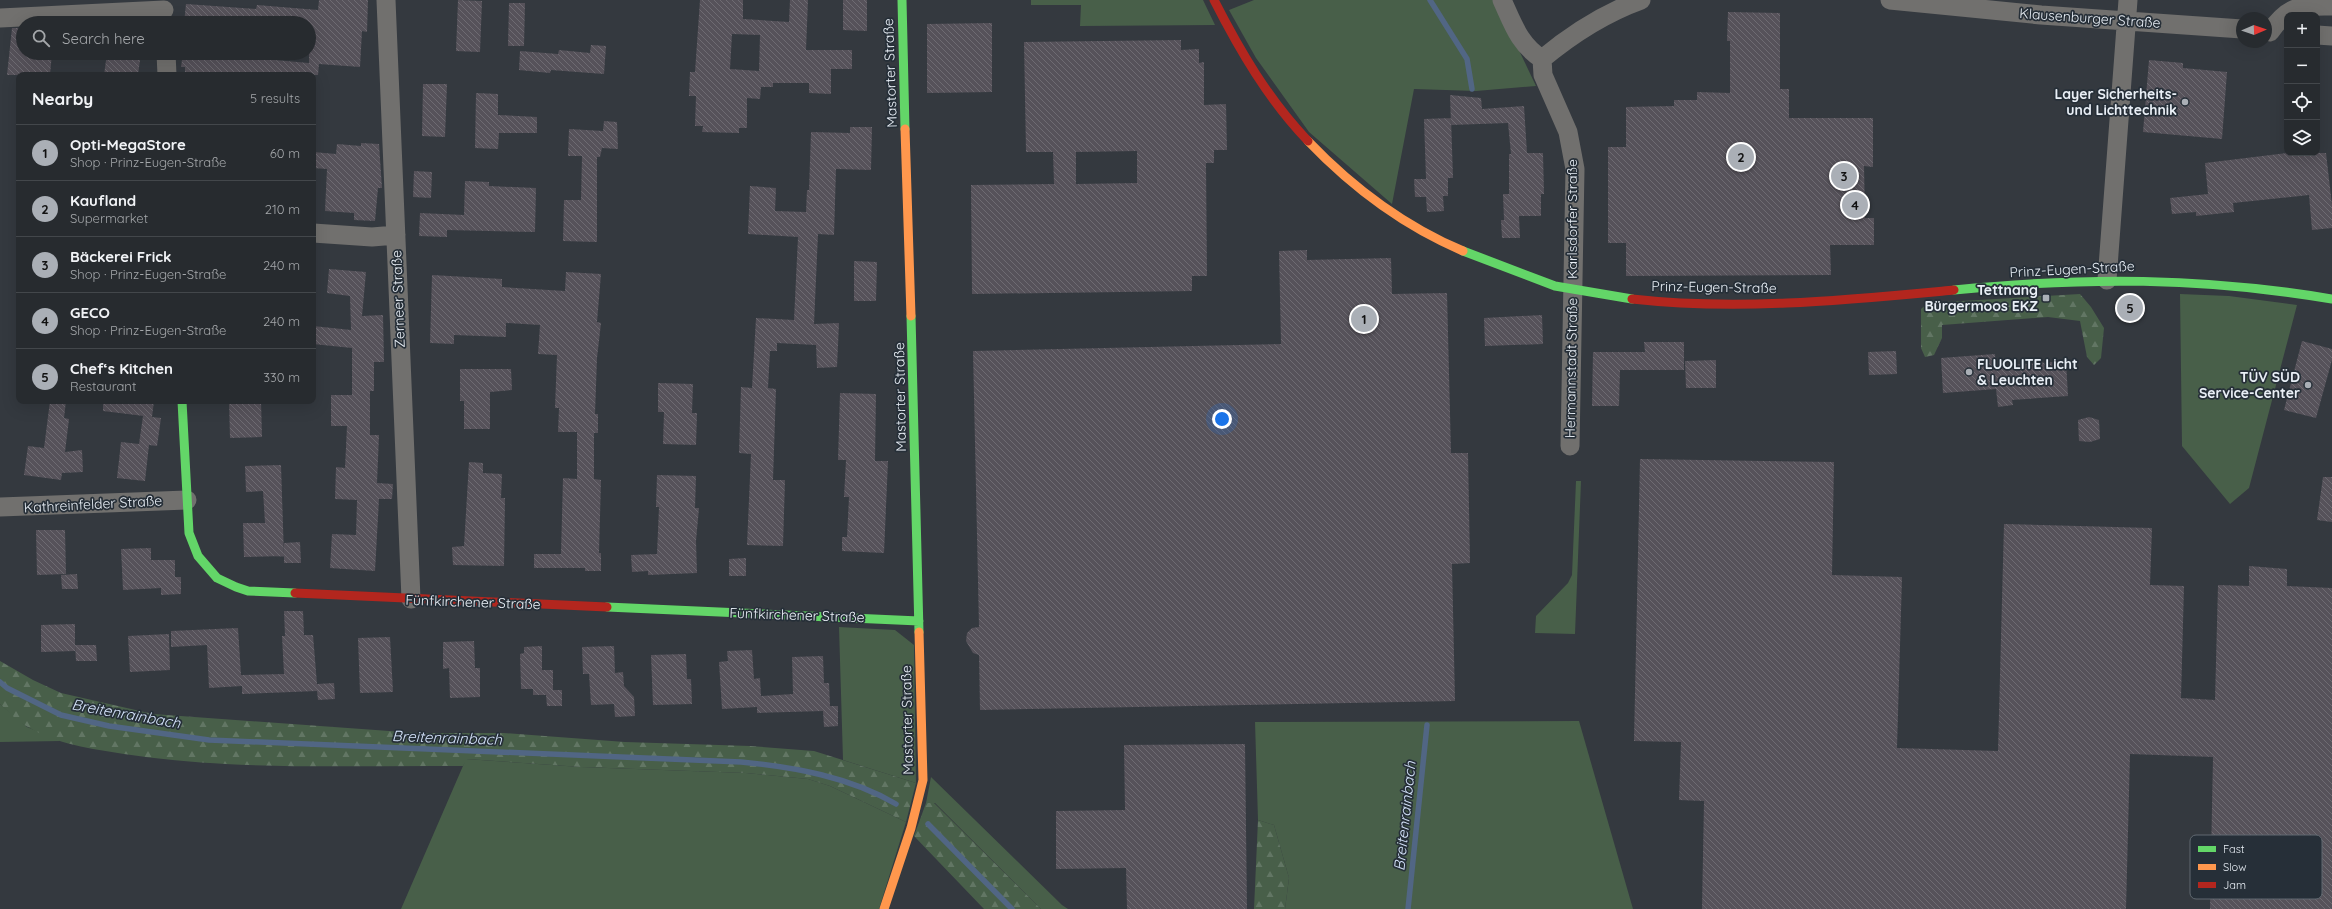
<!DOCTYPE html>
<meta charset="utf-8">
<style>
:root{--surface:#272b2f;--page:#33373b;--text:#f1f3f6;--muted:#a4a7aa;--line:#43474b;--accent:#aaafb6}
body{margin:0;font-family:Quicksand,sans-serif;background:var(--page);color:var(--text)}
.controls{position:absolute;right:12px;top:12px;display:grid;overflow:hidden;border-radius:8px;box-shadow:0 4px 16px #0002}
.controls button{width:36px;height:36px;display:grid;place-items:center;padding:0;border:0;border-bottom:1px solid var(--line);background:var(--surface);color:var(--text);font:20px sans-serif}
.compass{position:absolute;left:2236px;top:12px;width:36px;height:36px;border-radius:50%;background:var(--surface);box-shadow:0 4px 16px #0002;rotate:88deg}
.you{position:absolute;left:1222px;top:419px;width:14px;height:14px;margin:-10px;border:3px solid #fff;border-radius:50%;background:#1a73e8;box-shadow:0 0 0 6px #1a73e833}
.badge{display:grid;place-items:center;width:26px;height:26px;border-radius:50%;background:var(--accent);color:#111;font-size:13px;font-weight:700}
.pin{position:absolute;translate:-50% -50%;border:2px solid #fff;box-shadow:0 1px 4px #0006}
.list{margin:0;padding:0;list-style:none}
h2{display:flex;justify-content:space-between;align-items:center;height:52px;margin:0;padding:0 16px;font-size:17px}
h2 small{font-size:13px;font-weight:400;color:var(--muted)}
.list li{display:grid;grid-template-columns:26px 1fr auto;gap:12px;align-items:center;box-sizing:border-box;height:56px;padding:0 16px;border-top:1px solid var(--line)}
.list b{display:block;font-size:15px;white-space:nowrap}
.list p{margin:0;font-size:13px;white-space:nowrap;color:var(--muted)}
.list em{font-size:13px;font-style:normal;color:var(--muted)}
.icon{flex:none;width:22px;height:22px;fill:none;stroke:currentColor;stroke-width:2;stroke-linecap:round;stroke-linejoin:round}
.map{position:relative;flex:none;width:2332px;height:909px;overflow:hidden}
.search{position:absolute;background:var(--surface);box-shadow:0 4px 16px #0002;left:16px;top:16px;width:300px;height:44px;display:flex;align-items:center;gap:10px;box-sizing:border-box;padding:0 14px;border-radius:22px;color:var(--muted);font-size:15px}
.panel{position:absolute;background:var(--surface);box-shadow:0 4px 16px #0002;left:16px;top:72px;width:300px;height:332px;border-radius:8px}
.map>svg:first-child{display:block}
.grass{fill:#485f49}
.forest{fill:url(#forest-firs)}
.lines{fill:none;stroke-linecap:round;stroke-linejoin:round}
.stream{stroke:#516684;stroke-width:5.5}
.building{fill:url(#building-back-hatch);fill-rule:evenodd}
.street{stroke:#71706e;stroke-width:19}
.fast{stroke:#63d668;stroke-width:9}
.slow{stroke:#ff974d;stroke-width:9}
.jam{stroke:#b3261e;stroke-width:9}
.poi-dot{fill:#aaafb6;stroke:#262f38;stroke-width:1.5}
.labels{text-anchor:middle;stroke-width:3.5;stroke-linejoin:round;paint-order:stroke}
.street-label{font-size:14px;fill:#e9eff6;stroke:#262f38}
.poi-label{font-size:14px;font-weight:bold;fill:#e9eff6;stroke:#262f38;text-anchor:end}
.water-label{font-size:15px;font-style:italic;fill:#d6e5fc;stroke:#262f38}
.key{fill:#262f38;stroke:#606971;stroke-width:1}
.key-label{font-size:11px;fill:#e9eff6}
</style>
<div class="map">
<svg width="2332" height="909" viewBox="0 0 2332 909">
<defs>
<pattern id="forest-firs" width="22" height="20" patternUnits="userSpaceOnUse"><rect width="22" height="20" fill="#485f49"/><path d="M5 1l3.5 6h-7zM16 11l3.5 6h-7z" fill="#627664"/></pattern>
<pattern id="building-back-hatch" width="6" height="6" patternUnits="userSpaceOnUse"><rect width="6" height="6" fill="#56525a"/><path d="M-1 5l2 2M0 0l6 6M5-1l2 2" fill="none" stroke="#6e6b72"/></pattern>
</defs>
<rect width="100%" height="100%" fill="#34393f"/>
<path class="grass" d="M1031 0H1203L1215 25 1080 26 1081 5H1031Z
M1254 0H1495L1536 86 1476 91 1414 89 1392 204 1309 132 1256 58 1229 10Z
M2180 294 2229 296 2297 305 2249 488 2230 504 2182 446Z
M1576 481H1581L1575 634 1535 633 1536 616 1568 583 1572 575Z
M839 627 895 630 914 645 916 783 843 760Z
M0 704 27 727 61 741 0 742Z
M1579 721 1633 909H1285L1289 878 1274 825 1258 820 1255 722Z
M466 759 581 767 746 773 808 779 830 786 906 822 879 909H401Z
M931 777 1062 905 1068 909H1041L935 803H926Z"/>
<path class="forest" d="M2080 294 2091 307 2104 328 2101 358 2094 365 2087 357 2080 321 2048 317 1942 325V338L1934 355 1925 357 1921 348V309L1928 303Z
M0 661 33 680 61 693 153 714 417 733H503L625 742 750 746 814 751 916 783 906 822 830 786 808 779 746 773 581 767 467 759 463 766C350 765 235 771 124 754 92 749 56 744 28 727 18 722 9 712 0 704Z
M926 803H934L1041 909H984L914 836Z
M1258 820 1274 825 1289 878 1285 909H1254Z"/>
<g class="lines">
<path class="stream" d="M1430 0 1467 59 1472 89
M0 682 7 688 61 715 109 726 209 740 741 762C794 767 850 777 896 804
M928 824 1012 909
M1408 909 1427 725"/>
</g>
<path class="building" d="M319 0H368L367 32 362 31 360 67 319 64 318 75H185V67H181L183 53H263V59L309 63V23H184L186 4 256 9 257 5 318 10Z
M458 0 482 1 480 52 456 51Z
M700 0H743V19L789 22 790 0H808L806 50H852V69H831V94L809 93V83H773V87H761L760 99 747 98V128H739V133L702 132 703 126H695L696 96H689L690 72H695ZM732 34 760 35 759 71 730 69Z
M843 0H867V31L843 30Z
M509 3H525L524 46H508Z
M1728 12 1780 13V89H1789V118H1873V167L1864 166 1865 218H1874V245H1830L1831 275 1626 276V243H1608V147H1626V107L1674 106V100H1697V92L1730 93V41H1727Z
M992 23V92L927 93V24Z
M12 28H23V53H52L50 75H7Z
M1181 40V50L1199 49V63L1204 62V105L1226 104 1227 150H1214V163H1206L1207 276H1192V291L972 294 971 185 1054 184 1053 152H1026L1024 42ZM1137 151V183L1076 184V152Z
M591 45 606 46 604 74 551 70 550 73 519 70 520 51 558 54 559 50 590 53Z
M107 53H141L138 75H104Z
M2149 60 2183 63V68L2227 72 2222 139 2143 132Z
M423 84H447L445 137 422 136Z
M476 93 498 94V115L537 117V133H499L498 149 475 148Z
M1450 95 1481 98 1482 109 1524 106 1527 153H1543L1544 194H1541V216H1519L1520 238H1502L1501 220H1504L1503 194H1509V154H1511L1508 123 1451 125Z
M1451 118 1453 178H1448V196H1443L1444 211 1427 212 1426 197H1415L1414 179H1426L1424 119Z
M604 121 617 122 618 149 602 148 600 157H597V242L563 241 564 200H581L582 156H568L569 129 603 131Z
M850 127H872L871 170 836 169 834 235 818 234 814 324 839 323 837 367 817 368 816 345 777 343V351H770L768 388 776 389 773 480H785L783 546 747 545 751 454 739 453 741 387 752 388 756 318 794 320 798 237 748 234 750 186 776 188 775 211 806 212 807 190H809L811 132 850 133Z
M361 143 379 144 382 188H378L375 221 354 220V213L325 211 327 169 313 168V152L336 154 337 144 361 146Z
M2287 153H2326L2332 205V228L2312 230 2309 195 2233 203 2234 212 2196 216V212L2172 214 2170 198 2208 194 2205 163Z
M414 171 432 172 431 198 413 197Z
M465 181 489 182V186L536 188 535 232 447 230V237L419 236 420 213 464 215Z
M1307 250V260L1391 258 1392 294 1447 293 1451 453H1468L1470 563 1452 564 1455 701 980 710 979 655 973 653 966 641 967 633 972 628 979 627 973 351 1281 344 1279 251Z
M854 261 877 262 876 301H854Z
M329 269 366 272 362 316 383 315 384 362H374V391H370V435H379L377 483 393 484 392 499H379L375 571 330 568 332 534 356 535 357 500 335 499 336 467 345 468 347 426H331V395H352V348L313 344V326L351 330 350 296 327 293Z
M566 272 601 274 597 322 601 323 597 358 595 414H598V433H594V479L601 480 599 553H601V571H585V568H534V554H561L563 478 577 479V432H558L559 408H555L557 355 538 354 540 325 506 323V337L454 335V344L430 343 432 275 502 279V287L565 291Z
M1542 315 1543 344 1485 346 1484 318Z
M2302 341 2332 349V360L2316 418 2284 410Z
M1644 342H1684V370H1620L1619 406H1592L1593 352H1645Z
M1896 351 1897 374 1869 375 1868 352Z
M1995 354 1996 366 2066 361 2068 396 2012 400 2013 405 1998 407 1996 389 1943 393 1941 358Z
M1716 360V388H1686L1685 361Z
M460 369H511L512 390 490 392V429H464V401H460Z
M658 383 693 384 692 413H697L696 445 663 444 664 412H658Z
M840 393 876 394 875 461H888L884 553 842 551V537H847L849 497H844L846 460H838Z
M50 401H66L64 418 69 419 65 452 82 450 83 472 62 473 61 480 24 475 28 446 44 448Z
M103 401H154L152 417 103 411Z
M229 401H261L262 437 230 438Z
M143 416 161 418 157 446 149 445 145 481 117 478 121 442 139 444Z
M2089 417 2099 420 2100 439 2090 442 2079 441 2078 420Z
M1640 459 1834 462 1832 575 1902 577 1897 748 1998 751 2004 524 2152 528 2150 585 2184 586 2181 698 2215 700 2218 585 2249 586V566L2287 569V586L2332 588V909H2210L2213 757 2130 754 2126 909H1702L1704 801 1679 800 1681 742 1634 741Z
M469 462 483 463V473L502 474 501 498H505L504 566 453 565 452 547 464 546Z
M281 465 284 556 244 557 243 523H265L263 491 246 492 245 466Z
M657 475 696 476 695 508H699L696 541 697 573 648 575V571L632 572 631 555 657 554 659 507H656Z
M2323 477H2332V522L2317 520Z
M36 530H65L66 574 37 575Z
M300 542 301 563H284V543Z
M151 548V560H175V577H181V594L161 595V588L123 590 121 549Z
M746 558V576H729V559Z
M77 574 78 589H62L61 575Z
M284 611H303L304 635H313L317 684 334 683 335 699 318 700 317 691 242 694V686L209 688 207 645 171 647V631L238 628 241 675 284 674 282 636H285Z
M75 624V651L41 652V625Z
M169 634 170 670 130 672 128 636Z
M390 637 393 692 360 693 358 638Z
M474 641 475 668H480V697L450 698 449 668 443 669V642Z
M75 645H96L97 661H76Z
M542 646V670H553V690H562V706H547L546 695H533V689H521L520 654 524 653V647Z
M614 646 615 673 623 672 624 686 634 697 635 716 615 717 614 704 591 705 589 674H583L582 647Z
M752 650 754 679 760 678 761 696 793 694 792 657 823 656 824 683H829L830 706H838V726L824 727 823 711 757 713V707L722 709 719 662 728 661 727 651Z
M686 654 687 679H691L692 704 653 705 651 655Z
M1245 744 1247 909H1127L1126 868 1056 869V811L1125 810 1124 745Z"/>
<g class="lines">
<path class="street" d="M386 0 411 599
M1502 0C1513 24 1519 44 1542 59
M1890 0 2041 15 2242 29
M0 18 164 10
M2270 32C2289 4 2301 6 2332 6
M2317 35 2332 36
M166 53 167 75
M1542 59 1543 75 1568 132 1575 169 1570 446
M1542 59C1572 34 1605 13 1641 0
M313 233 372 237 396 235
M2107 280 2128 0
M0 507 187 500"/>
<path class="fast" d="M902 0 905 129
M1463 251 1555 286 1632 299
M1954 290C2086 277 2201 277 2332 299
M911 316 919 632
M182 401 189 533 198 556 217 578 236 587 248 591 295 593
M607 607 919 621"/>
<path class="slow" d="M905 129 911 316
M1308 141C1352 187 1404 226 1463 251
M884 909 911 828 923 780 919 632"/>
<path class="jam" d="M1214 0C1240 51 1268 99 1308 141
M1632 299C1739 311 1847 300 1954 290
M295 593 607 607"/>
</g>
<g class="poi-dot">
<circle cx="2185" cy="102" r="4"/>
<rect x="2042" y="294" width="8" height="8" rx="2"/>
<circle cx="1969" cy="372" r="4"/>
<circle cx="2308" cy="385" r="4"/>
</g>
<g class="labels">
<g class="street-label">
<text transform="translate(2090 18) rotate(4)" y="5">Klausenburger Straße</text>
<text transform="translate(890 73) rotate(-92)" y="5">Mastorter Straße</text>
<text transform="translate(1572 219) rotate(-90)" y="5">Karlsdorfer Straße</text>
<text transform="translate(2072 269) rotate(-3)" y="5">Prinz-Eugen-Straße</text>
<text transform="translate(1714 287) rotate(1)" y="5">Prinz-Eugen-Straße</text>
<text transform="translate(398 299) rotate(-92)" y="5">Zerneer Straße</text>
<text transform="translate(1571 368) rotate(-89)" y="5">Hermannstadt Straße</text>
<text transform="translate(900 397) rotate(-91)" y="5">Mastorter Straße</text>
<text transform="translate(93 504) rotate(-3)" y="5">Kathreinfelder Straße</text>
<text transform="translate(473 602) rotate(2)" y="5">Fünfkirchener Straße</text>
<text transform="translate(797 615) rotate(2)" y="5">Fünfkirchener Straße</text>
<text transform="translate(907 720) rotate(-91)" y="5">Mastorter Straße</text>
</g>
<g class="poi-label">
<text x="2177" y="99">Layer Sicherheits-<tspan x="2177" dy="16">und Lichttechnik</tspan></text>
<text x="2038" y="295">Tettnang<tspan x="2038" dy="16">Bürgermoos EKZ</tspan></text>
<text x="1977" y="369" text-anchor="start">FLUOLITE Licht<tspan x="1977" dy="16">&amp; Leuchten</tspan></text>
<text x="2300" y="382">TÜV SÜD<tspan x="2300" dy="16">Service-Center</tspan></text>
</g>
<g class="water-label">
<text transform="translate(126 714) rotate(10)" y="5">Breitenrainbach</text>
<text transform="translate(447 738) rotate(2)" y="5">Breitenrainbach</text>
<text transform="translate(1405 816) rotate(-84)" y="5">Breitenrainbach</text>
</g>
</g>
<rect x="2190" y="835" width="132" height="64" rx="6" class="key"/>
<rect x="2198" y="846" width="18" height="6" fill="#63d668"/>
<rect x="2198" y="864" width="18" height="6" fill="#ff974d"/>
<rect x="2198" y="882" width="18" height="6" fill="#b3261e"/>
<g class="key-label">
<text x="2223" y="853">Fast</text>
<text x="2223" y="871">Slow</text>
<text x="2223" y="889">Jam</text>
</g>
</svg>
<div class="controls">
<button>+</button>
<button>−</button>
<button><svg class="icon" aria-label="locate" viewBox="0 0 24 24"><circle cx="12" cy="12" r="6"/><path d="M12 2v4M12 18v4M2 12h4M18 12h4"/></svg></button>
<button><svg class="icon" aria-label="layers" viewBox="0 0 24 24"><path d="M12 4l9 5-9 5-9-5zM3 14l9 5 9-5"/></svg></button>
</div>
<svg class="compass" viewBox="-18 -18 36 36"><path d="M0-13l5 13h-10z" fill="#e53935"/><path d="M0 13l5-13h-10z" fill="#a4a7aa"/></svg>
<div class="you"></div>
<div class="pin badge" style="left:1364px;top:319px">1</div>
<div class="pin badge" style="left:1741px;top:157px">2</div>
<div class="pin badge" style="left:1844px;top:176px">3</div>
<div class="pin badge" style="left:1855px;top:205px">4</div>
<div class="pin badge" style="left:2130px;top:308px">5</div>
<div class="search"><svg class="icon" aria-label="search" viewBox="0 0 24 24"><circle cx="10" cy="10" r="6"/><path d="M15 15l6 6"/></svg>Search here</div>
<section class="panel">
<h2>Nearby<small>5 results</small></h2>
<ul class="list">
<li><span class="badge">1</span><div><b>Opti-MegaStore</b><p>Shop · Prinz-Eugen-Straße</p></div><em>60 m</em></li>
<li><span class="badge">2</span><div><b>Kaufland</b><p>Supermarket</p></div><em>210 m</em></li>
<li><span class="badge">3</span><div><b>Bäckerei Frick</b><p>Shop · Prinz-Eugen-Straße</p></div><em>240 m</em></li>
<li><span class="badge">4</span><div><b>GECO</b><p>Shop · Prinz-Eugen-Straße</p></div><em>240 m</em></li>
<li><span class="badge">5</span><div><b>Chef‘s Kitchen</b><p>Restaurant</p></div><em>330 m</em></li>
</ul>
</section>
</div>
